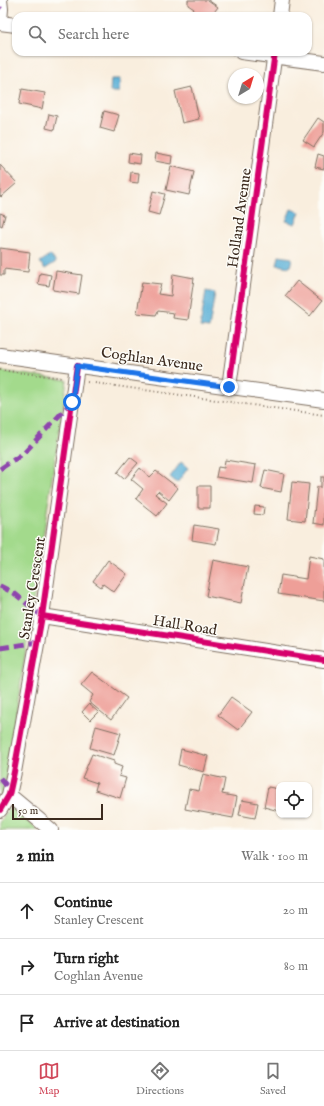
<!DOCTYPE html>
<meta charset="utf-8">
<style>
:root{--surface:#fff;--page:#f2f2f2;--text:#222;--muted:#767676;--line:#e0e0e0;--accent:#d1495b}
body{margin:0;font-family:"IM FELL English",serif;background:var(--page);color:var(--text)}
.controls{position:absolute;right:12px;bottom:12px;display:grid;overflow:hidden;border-radius:8px;box-shadow:0 1px 3px #0004}
.controls button{width:36px;height:36px;display:grid;place-items:center;padding:0;border:0;border-bottom:1px solid var(--line);background:var(--surface);color:var(--text);font:20px sans-serif}
.compass{position:absolute;left:228px;top:68px;width:36px;height:36px;border-radius:50%;background:var(--surface);box-shadow:0 1px 3px #0004;rotate:38deg}
.scale{position:absolute;left:12px;bottom:10px;width:91px;box-sizing:border-box;padding-left:4px;border:2px solid #3b2a1e;border-top:0;font-size:11px;line-height:14px;white-space:nowrap;color:#3b2a1e;-webkit-text-stroke:3px #fdfcf7;paint-order:stroke}
.stop{position:absolute;width:12px;height:12px;margin:-9px;border:3px solid #1a73e8;border-radius:50%;background:#fff}
.stop.end{background:#1a73e8;border-color:#fff;box-shadow:0 1px 4px #0008}
.list{margin:0;padding:0;list-style:none}
h2{display:flex;justify-content:space-between;align-items:center;height:52px;margin:0;padding:0 16px;font-size:17px}
h2 small{font-size:13px;font-weight:400;color:var(--muted)}
.list li{display:grid;grid-template-columns:26px 1fr auto;gap:12px;align-items:center;box-sizing:border-box;height:56px;padding:0 16px;border-top:1px solid var(--line)}
.list b{display:block;font-size:15px;white-space:nowrap}
.list p{margin:0;font-size:13px;white-space:nowrap;color:var(--muted)}
.list em{font-size:13px;font-style:normal;color:var(--muted)}
.icon{flex:none;width:22px;height:22px;fill:none;stroke:currentColor;stroke-width:2;stroke-linecap:round;stroke-linejoin:round}
.map{position:relative;flex:none;width:324px;height:830px;overflow:hidden}
.search{position:absolute;background:var(--surface);box-shadow:0 1px 3px #0004;left:12px;right:12px;top:12px;height:44px;display:flex;align-items:center;gap:10px;box-sizing:border-box;padding:0 14px;border-radius:12px;color:var(--muted);font-size:15px}
.sheet{height:220px;background:var(--surface)}
nav{display:flex;justify-content:space-around;align-items:center;box-sizing:border-box;height:56px;border-top:1px solid var(--line);background:var(--surface);font-size:11px;color:var(--muted)}
nav a{display:grid;justify-items:center;gap:2px}
nav .on{color:var(--accent)}
.map>svg:first-child{display:block}
.green{fill:#a3da8c;stroke:#6f8255}
.water{fill:#59afd6;stroke:#4a6c7a}
.building{fill:#ee9f98}
.lines{fill:none;stroke-linecap:round;stroke-linejoin:round}
.street-casing{stroke:#7e6f61;stroke-width:16}
.path{stroke:#7e6f61;stroke-width:2;stroke-dasharray:1 3;stroke-linecap:butt}
.street{stroke:#fff;stroke-width:14}
.quiet{stroke:#8e44ad;stroke-width:5;stroke-dasharray:10 5;stroke-linecap:butt}
.cycleway-casing{stroke:#fdfcf7;stroke-width:8}
.cycleway{stroke:#d6006c;stroke-width:6}
.route{stroke:#1a73e8;stroke-width:5}
.labels{text-anchor:middle;stroke-width:3;stroke-linejoin:round;paint-order:stroke}
.street-label{font-size:15px;fill:#3b2a1e;stroke:#fdfcf7}
</style>
<div class="map">
<svg width="324" height="830" viewBox="0 0 324 830">
<rect width="100%" height="100%" fill="#fdfcf7"/>
<filter id="ink" filterUnits="userSpaceOnUse"><feTurbulence type="fractalNoise" baseFrequency=".025" numOctaves="2"/><feDisplacementMap in="SourceGraphic" scale="8" xChannelSelector="R" yChannelSelector="G"/><feConvolveMatrix kernelMatrix="1 2 1 2 8 2 1 2 1" color-interpolation-filters="sRGB"/></filter>
<filter id="wash" filterUnits="userSpaceOnUse"><feTurbulence type="fractalNoise" baseFrequency=".012" numOctaves="4" result="noise"/><feDisplacementMap in="SourceGraphic" scale="16" xChannelSelector="R" yChannelSelector="G"/><feGaussianBlur stdDeviation="0.9" result="paint"/><feColorMatrix in="noise" values="0 0 0 0 0 0 0 0 0 0 0 0 0 0 0 0 0 1.4 0 .05"/><feComposite in="paint" operator="in"/></filter>
<g filter="url(#wash)">
<rect width="100%" height="100%" fill="#f9eede"/>
<path class="green" d="M0 371 67 380 4 792 0 799Z
M11 804 38 830H0V823Z"/>
<path class="water" d="M111 79H120L119 92H110Z
M291 209 300 212 295 224 286 221Z
M50 255 56 262 45 269 40 262Z
M279 256 292 258 290 267 277 265Z
M206 291 215 293 209 328 200 327Z
M181 462 188 468 177 483 170 477Z"/>
<g id="blocks">
<path class="building" d="M188 0H208L218 7 211 16H189L194 9 188 5Z
M192 87 199 119 182 123 175 91Z
M22 89 45 93 42 109 19 104Z
M104 111 119 115 114 132 100 128Z
M49 114 57 116 54 130 46 128Z
M318 118 324 122V132L314 147 303 140Z
M129 153 141 155 140 164 128 162Z
M156 153 172 156 171 164 155 161Z
M318 154 324 156V169L315 167Z
M0 165 17 183 1 197 0 196Z
M171 166 194 172 189 195 166 190Z
M131 172 139 173 138 183 130 182Z
M153 191 165 194 159 215 148 212Z
M0 213 5 215 2 226 0 225Z
M0 248 30 252 28 272 4 269V275H0Z
M56 271 82 275 79 294 53 290Z
M40 273 51 275 49 286 38 284Z
M173 274 194 278 188 320 173 318 174 313 158 311 156 315 137 313 142 282 161 284 158 294 171 296Z
M297 281 322 301 310 316 285 296Z
M130 457 138 463 124 479 117 473Z
M225 460 256 465 253 483 216 477 218 467 224 468Z
M140 468 150 477 156 471 178 488 169 500 158 491 155 494 167 503 157 516 136 499 143 489 131 479Z
M265 470 284 474 281 492 261 488Z
M321 477H324V525L313 523 317 487H321Z
M292 482 309 484 305 521 288 519Z
M198 486H210V508H198Z
M255 506 264 507 263 515 254 514Z
M194 525 219 529 216 544 192 540Z
M309 556 324 559V601L278 594 281 575 306 579Z
M108 560 127 574 114 592 103 584 101 587 93 581Z
M213 560 248 567 241 603 206 596Z
M92 672 127 698 111 720 89 702 93 695 81 685Z
M231 697 252 712 238 730 218 715Z
M89 704 98 712 90 720 82 712Z
M96 726 121 733 114 755 90 748Z
M181 749 208 756 204 772 178 765Z
M92 754 114 761V764L122 767 119 776 126 778 120 798 95 790 97 783 82 778Z
M203 774 225 779 222 794 237 797 233 818 185 809 189 789 199 791Z
M268 787 279 789V811L264 807Z
M242 800 258 803 255 818 239 815Z"/>
</g>
</g>
<g filter="url(#ink)">
<use href="#blocks" fill-opacity="0" stroke="#7e6f61" stroke-width="1"/>
<g class="lines">
<g class="street-casing">
<path id="street" d="M280 16 282 0
M0 21 1 9 0 0
M0 23 16 25
M241 52 324 63
M0 355 324 400
M229 387 275 52
M42 616 324 660
M9 795 51 830
M0 810 9 795 14 772 42 616 77 366"/>
</g>
<path class="path" d="M0 370 63 378
M87 382 324 415"/>
<use href="#street" class="street"/>
<path class="quiet" d="M0 8 1 9
M0 469 24 453 71 403
M0 586 14 593 42 616
M0 648 38 642
M0 778 10 790"/>
<g class="cycleway-casing">
<path id="cycleway" d="M229 387 275 52
M42 616 324 660
M0 810 9 795 14 772 42 616 77 366"/>
</g>
<use href="#cycleway" class="cycleway"/>
</g>
</g>
<g class="lines" filter="url(#ink)">
<path class="route" d="M72 402 77 366 229 387"/>
</g>
<g class="labels">
<g class="street-label">
<text transform="translate(239 218) rotate(-82)" y="5">Holland Avenue</text>
<text transform="translate(152 359) rotate(8)" y="5">Coghlan Avenue</text>
<text transform="translate(32 588) rotate(-81)" y="5">Stanley Crescent</text>
<text transform="translate(185 625) rotate(9)" y="5">Hall Road</text>
</g>
</g>
</svg>
<div class="controls">
<button><svg class="icon" aria-label="locate" viewBox="0 0 24 24"><circle cx="12" cy="12" r="6"/><path d="M12 2v4M12 18v4M2 12h4M18 12h4"/></svg></button>
</div>
<svg class="compass" viewBox="-18 -18 36 36"><path d="M0-13l5 13h-10z" fill="#e53935"/><path d="M0 13l5-13h-10z" fill="#767676"/></svg>
<div class="scale">50 m</div>
<div class="stop" style="left:72px;top:402px"></div>
<div class="stop end" style="left:229px;top:387px"></div>
<div class="search"><svg class="icon" aria-label="search" viewBox="0 0 24 24"><circle cx="10" cy="10" r="6"/><path d="M15 15l6 6"/></svg>Search here</div>
</div>
<section class="sheet">
<h2>2 min<small>Walk · 100 m</small></h2>
<ul class="list">
<li><svg class="icon" aria-label="ahead" viewBox="0 0 24 24"><path d="M12 20V5M6 11l6-6 6 6"/></svg><div><b>Continue</b><p>Stanley Crescent</p></div><em>20 m</em></li>
<li><svg class="icon" aria-label="right" viewBox="0 0 24 24"><path d="M7 20v-9h11M14 6l5 5-5 5"/></svg><div><b>Turn right</b><p>Coghlan Avenue</p></div><em>80 m</em></li>
<li><svg class="icon" aria-label="arrive" viewBox="0 0 24 24"><path d="M6 21V4h12l-3 4 3 4H6"/></svg><div><b>Arrive at destination</b></div></li>
</ul>
</section>
<nav>
<a class="on"><svg class="icon" aria-label="map" viewBox="0 0 24 24"><path d="M3 6l6-2 6 2 6-2v14l-6 2-6-2-6 2zM9 4v14M15 6v14"/></svg>Map</a>
<a><svg class="icon" aria-label="directions" viewBox="0 0 24 24"><path d="M12 3l9 9-9 9-9-9zM9 14v-3h6M13 9l2 2-2 2"/></svg>Directions</a>
<a><svg class="icon" aria-label="saved" viewBox="0 0 24 24"><path d="M7 4h10v16l-5-4-5 4z"/></svg>Saved</a>
</nav>
